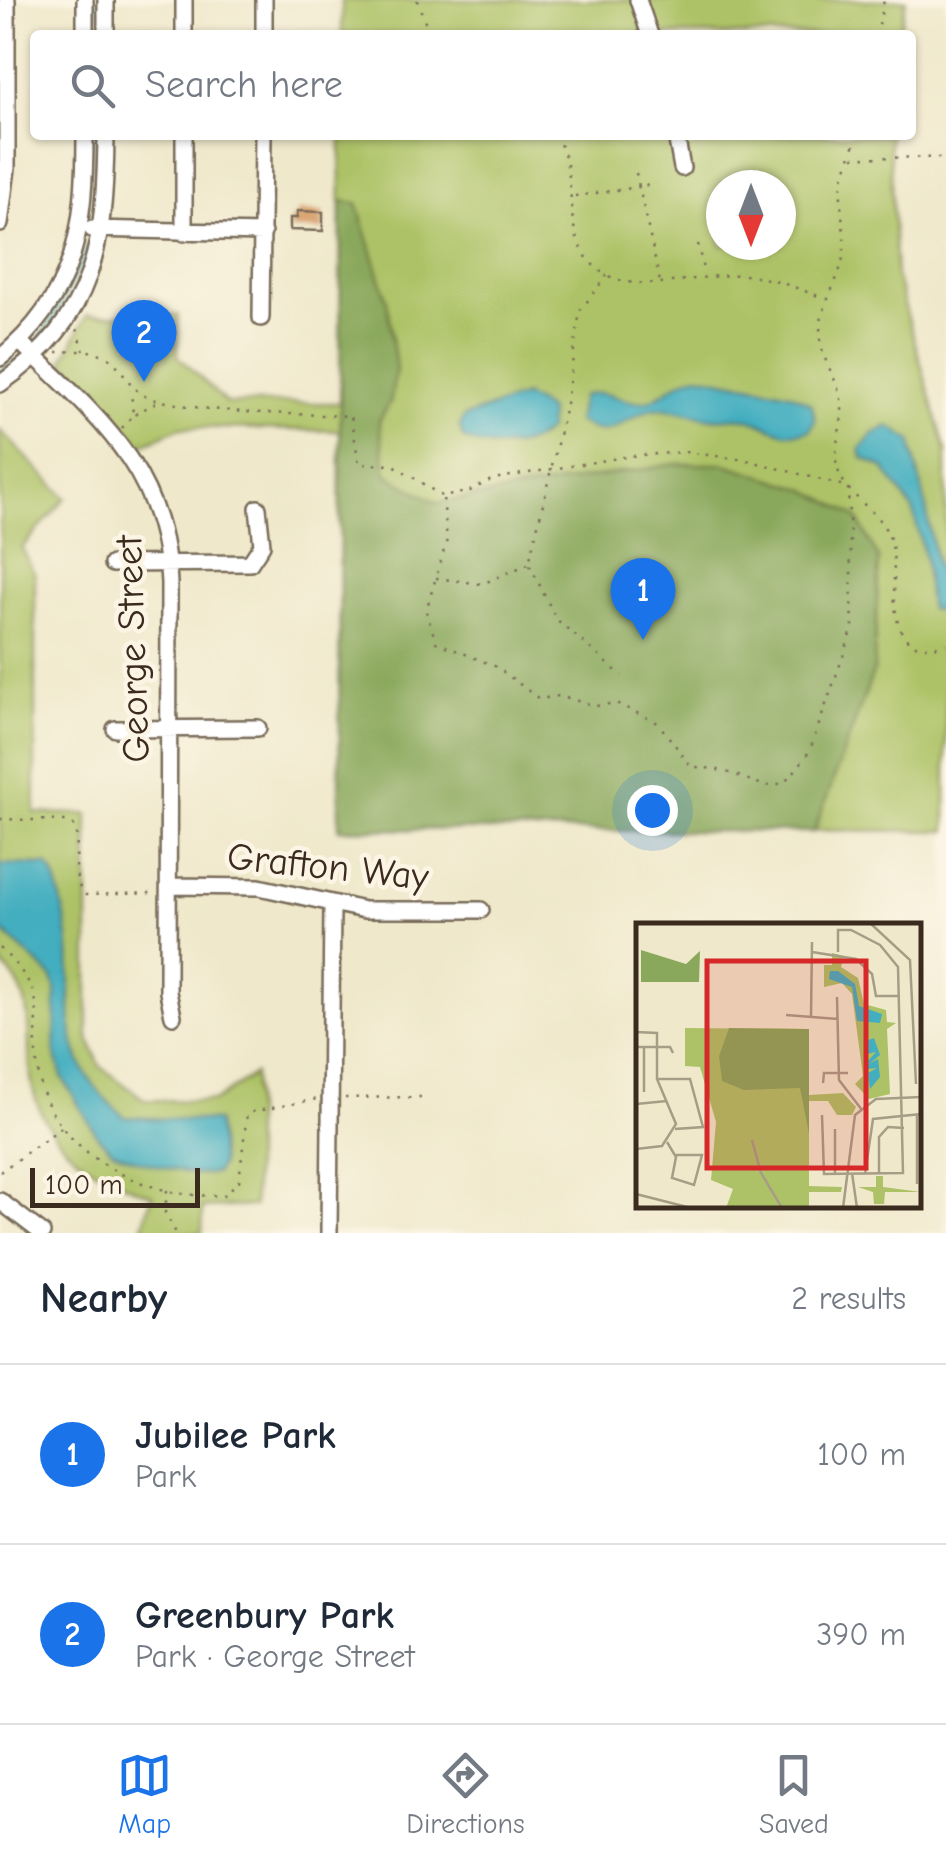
<!DOCTYPE html>
<meta charset="utf-8">
<style>
:root{--surface:#fff;--page:#f6f6f7;--text:#1f2937;--muted:#747a83;--line:#e0e1e3;--accent:#1a73e8}
body{margin:0;font-family:"Comic Neue",sans-serif;background:var(--page);color:var(--text)}
.compass{position:absolute;left:706px;top:170px;width:90px;height:90px;border-radius:50%;background:var(--surface);box-shadow:0 2px 8px #0004;rotate:180deg}
.scale{position:absolute;left:30px;bottom:25px;width:170px;box-sizing:border-box;padding-left:10px;border:5px solid #3b2a1e;border-top:0;font-size:28px;line-height:35px;white-space:nowrap;color:#3b2a1e;-webkit-text-stroke:8px #fcf5e5;paint-order:stroke}
.you{position:absolute;left:652px;top:810px;width:35px;height:35px;margin:-25px;border:8px solid #fff;border-radius:50%;background:#1a73e8;box-shadow:0 0 0 15px #1a73e833}
.badge{display:grid;place-items:center;width:65px;height:65px;border-radius:50%;background:var(--accent);color:#fff;font-size:32px;font-weight:700}
.pin{position:absolute;translate:-50% -82px;filter:drop-shadow(0 2px 5px #0008)}
.pin::after{content:'';position:absolute;top:52px;width:35px;height:30px;background:inherit;clip-path:polygon(0 0,100% 0,50% 100%)}
.list{margin:0;padding:0;list-style:none}
h2{display:flex;justify-content:space-between;align-items:center;height:130px;margin:0;padding:0 40px;font-size:42px}
h2 small{font-size:32px;font-weight:400;color:var(--muted)}
.list li{display:grid;grid-template-columns:65px 1fr auto;gap:30px;align-items:center;box-sizing:border-box;height:180px;padding:0 40px;border-top:2px solid var(--line)}
.list b{display:block;font-size:38px;white-space:nowrap}
.list p{margin:0;font-size:32px;white-space:nowrap;color:var(--muted)}
.list em{font-size:32px;font-style:normal;color:var(--muted)}
.icon{flex:none;width:55px;height:55px;fill:none;stroke:currentColor;stroke-width:2;stroke-linecap:round;stroke-linejoin:round}
.map{position:relative;flex:none;width:946px;height:1233px;overflow:hidden}
.search{position:absolute;background:var(--surface);box-shadow:0 2px 8px #0004;left:30px;right:30px;top:30px;height:110px;display:flex;align-items:center;gap:25px;box-sizing:border-box;padding:0 35px;border-radius:10px;color:var(--muted);font-size:38px}
.sheet{height:490px;background:var(--surface)}
nav{display:flex;justify-content:space-around;align-items:center;box-sizing:border-box;height:140px;border-top:2px solid var(--line);background:var(--surface);font-size:28px;color:var(--muted)}
nav a{display:grid;justify-items:center;gap:5px}
nav .on{color:var(--accent)}
.map>svg:first-child{display:block}
.green{fill:#adc266;stroke:#747642;stroke-width:2.5;fill-rule:evenodd}
.forest{fill:#8aa85b;stroke:#62693c;stroke-width:2.5}
.water{fill:#42aec0;stroke:#3e6c6f;stroke-width:2.5}
.lines{fill:none;stroke-linecap:round;stroke-linejoin:round}
.stream{stroke:#42aec0;stroke-width:4}
.building{fill:#d49860}
.minor-casing{stroke:#7a6c5a;stroke-width:20}
.path{stroke:#7a6c5a;stroke-width:2.5;stroke-dasharray:2.5 8;stroke-linecap:butt}
.minor{stroke:#fff;stroke-width:15}
.labels{text-anchor:middle;stroke-width:9;stroke-linejoin:round;paint-order:stroke}
.street-label{font-size:38px;fill:#3b2a1e;stroke:#fcf5e5}
.inset-road{fill:none;stroke:#a79c85;stroke-width:2.5}
.view{fill:#d62828;fill-opacity:0.15;stroke:#d62828;stroke-width:5}
.inset-edge{fill:none;stroke:#3b2a1e;stroke-width:5}
</style>
<div class="map">
<svg width="946" height="1233" viewBox="0 0 946 1233">
<rect width="100%" height="100%" fill="#fcf5e5"/>
<filter id="ink" filterUnits="userSpaceOnUse"><feTurbulence type="fractalNoise" baseFrequency=".01" numOctaves="2"/><feDisplacementMap in="SourceGraphic" scale="20" xChannelSelector="R" yChannelSelector="G"/><feConvolveMatrix kernelMatrix="1 2 1 2 8 2 1 2 1" color-interpolation-filters="sRGB"/></filter>
<filter id="wash" filterUnits="userSpaceOnUse"><feTurbulence type="fractalNoise" baseFrequency=".0048" numOctaves="4" result="noise"/><feDisplacementMap in="SourceGraphic" scale="40" xChannelSelector="R" yChannelSelector="G"/><feGaussianBlur stdDeviation="2.25" result="paint"/><feColorMatrix in="noise" values="0 0 0 0 0 0 0 0 0 0 0 0 0 0 0 0 0 1.4 0 .05"/><feComposite in="paint" operator="in"/></filter>
<g filter="url(#wash)">
<rect width="100%" height="100%" fill="#efe8ca"/>
<path class="green" d="M342 0H906L899 35H342Z
M341 135H889L896 276 946 451V831L339 829 340 431 180 427 142 445 63 361 87 315H178V356L226 403H340ZM721 185H781V245H721Z
M0 430 66 498 22 548 35 575V813L88 814V1036L100 1066 145 1100 215 1101 254 1074V1206L203 1208 202 1233H141L152 1195C91 1175 36 1141 30 1070 26 1028 36 994 0 963Z"/>
<path class="forest" d="M341 201 357 203 387 301 396 369 390 403 379 421 386 472 392 478 438 503 675 464H725L807 490 856 516 879 559 874 670 814 832 339 829Z"/>
<path class="water" d="M699 375 790 393 812 404 815 421 810 430C778 440 769 422 743 418 732 416 722 420 711 418 692 416 668 405 649 410 621 419 610 444 577 421L582 396C610 387 624 406 647 401 666 396 677 378 699 375Z
M525 396 549 411 548 430C526 451 489 451 463 438L460 426 464 417Z
M889 426 912 441C913 463 921 479 925 501 931 536 936 567 945 601L938 610 929 609 925 559 913 510 884 468 863 458 860 450 873 434Z
M0 864 47 865C58 877 59 892 63 908 84 995 42 1050 125 1117L217 1121 221 1164 216 1173 197 1175 141 1162 113 1151 98 1137 62 1077 55 1052 56 989 51 976 0 929Z"/>
<g class="lines">
<path class="stream" d="M96 35 97 0
M95 212V135
M40 337 48 329 88 247
M0 373 16 361"/>
</g>
<g id="blocks">
<path class="building" d="M297 211 323 212V231L290 230V218H297Z"/>
</g>
</g>
<g filter="url(#ink)">
<use href="#blocks" fill-opacity="0" stroke="#7a6c5a" stroke-width="2.5"/>
<g class="lines">
<g class="minor-casing">
<path id="minor" d="M184 0V35
M638 0 650 35
M85 35V0
M106 35V0
M264 35V0
M184 135V233
M676 135 682 168
M0 224 7 168V0
M92 229 263 233
M261 318 263 135
M20 342C96 416 164 468 169 583L168 992 173 1016
M0 358C76 296 85 228 85 135
M0 384C96 318 105 242 106 135
M112 564 250 563 262 545 258 508
M115 729 258 728
M169 886 259 887 364 910H481
M0 1201 42 1233
M329 1233 332 905"/>
</g>
<path class="path" d="M417 0 430 35
M877 35 884 0
M555 135C580 174 562 218 584 253 616 307 693 272 743 275 771 277 798 289 824 298
M857 135C853 155 841 173 841 193 840 215 848 241 842 262 836 287 820 306 820 334 820 361 840 380 842 406 843 426 833 446 837 466 844 499 885 510 892 546 899 582 879 664 946 644
M853 157 946 158
M636 173 639 187 656 183
M575 196 639 187 660 282
M698 244 704 275
M607 275 580 311 565 410 529 563 556 619 622 676
M77 329 84 350
M57 352C72 352 90 348 103 355 126 365 127 393 153 399 218 415 284 413 351 416L359 464 394 465 443 497 470 491 493 479 630 456 685 452 747 460 848 487 853 628 810 750C775 803 770 785 723 771 712 768 701 768 691 766L658 723 616 703 596 706 559 696 539 699 497 667 436 642 426 611 447 540 443 497
M135 414 159 401
M122 428 133 415 131 390
M436 578 482 584 528 564
M0 819 66 821 75 826C81 848 68 880 86 895L154 893
M0 948C60 1006 25 1014 40 1081 56 1156 154 1202 224 1195L239 1181 247 1113 317 1099
M345 1098 423 1097
M0 1172 62 1127
M167 1190 165 1213 176 1233"/>
<use href="#minor" class="minor"/>
</g>
</g>
<g class="labels">
<g class="street-label">
<text transform="translate(132 649) rotate(-92)" y="13">George Street</text>
<text transform="translate(328 866) rotate(6)" y="13">Grafton Way</text>
</g>
</g>
<g transform="translate(636 923)">
<rect width="285" height="285" fill="#efe8ca"/>
<path d="M196 30 208 33 205 44 222 55 228 81 250 87 251 99 260 100 251 106 254 171 233 176 219 161 227 153 216 71 206 60 188 64V42H196ZM49 105 173 106V172L207 170 220 184 216 192H201L192 178H173V263L206 264 205 269H173V285H90L97 266 75 257 80 199 64 144 49 143ZM240 253H247V264L285 269H249L248 281H238L237 269 222 264H240Z" fill="#adc266"/>
<path d="M5 27 50 41 64 28 63 59H5ZM93 105 173 106V211L164 165 108 167 86 158 83 133Z" fill="#8aa85b"/>
<path d="M202 48 219 61 223 83 246 91 244 100 221 98 216 64 193 56 194 48ZM238 115 244 132 233 141 242 136 244 154 234 166 232 150 241 145 231 146 230 140 240 129 231 131 230 118Z" fill="#42aec0"/>
<path class="inset-road" d="M234 0 274 37 280 161M176 29 220 36 236 51 240 73H264M201 74 203 157 226 187M150 92 202 96M175 93 176 19M0 109 21 110V156L40 201 26 223 0 226M0 124H34L37 130M8 124V169M21 156H54L67 204 39 206M187 160 188 150H212M0 181 31 178M186 192 188 251 267 250 262 44 244 22 215 7H202V29M199 206V251M116 217 125 250 146 285M31 219 40 234 36 255 58 262 66 232H40M216 250 221 285M229 251 237 196 285 191M243 251V214L252 204 268 205M281 261V191M0 271 55 285M187 285H277M207 285 219 192 240 176 285 174"/>
<path class="view" d="M71 38H230V245H71Z"/>
<rect width="285" height="285" class="inset-edge"/>
</g>
</svg>
<svg class="compass" viewBox="-18 -18 36 36"><path d="M0-13l5 13h-10z" fill="#e53935"/><path d="M0 13l5-13h-10z" fill="#747a83"/></svg>
<div class="scale">100 m</div>
<div class="you"></div>
<div class="pin badge" style="left:643px;top:640px">1</div>
<div class="pin badge" style="left:144px;top:382px">2</div>
<div class="search"><svg class="icon" aria-label="search" viewBox="0 0 24 24"><circle cx="10" cy="10" r="6"/><path d="M15 15l6 6"/></svg>Search here</div>
</div>
<section class="sheet">
<h2>Nearby<small>2 results</small></h2>
<ul class="list">
<li><span class="badge">1</span><div><b>Jubilee Park</b><p>Park</p></div><em>100 m</em></li>
<li><span class="badge">2</span><div><b>Greenbury Park</b><p>Park · George Street</p></div><em>390 m</em></li>
</ul>
</section>
<nav>
<a class="on"><svg class="icon" aria-label="map" viewBox="0 0 24 24"><path d="M3 6l6-2 6 2 6-2v14l-6 2-6-2-6 2zM9 4v14M15 6v14"/></svg>Map</a>
<a><svg class="icon" aria-label="directions" viewBox="0 0 24 24"><path d="M12 3l9 9-9 9-9-9zM9 14v-3h6M13 9l2 2-2 2"/></svg>Directions</a>
<a><svg class="icon" aria-label="saved" viewBox="0 0 24 24"><path d="M7 4h10v16l-5-4-5 4z"/></svg>Saved</a>
</nav>
